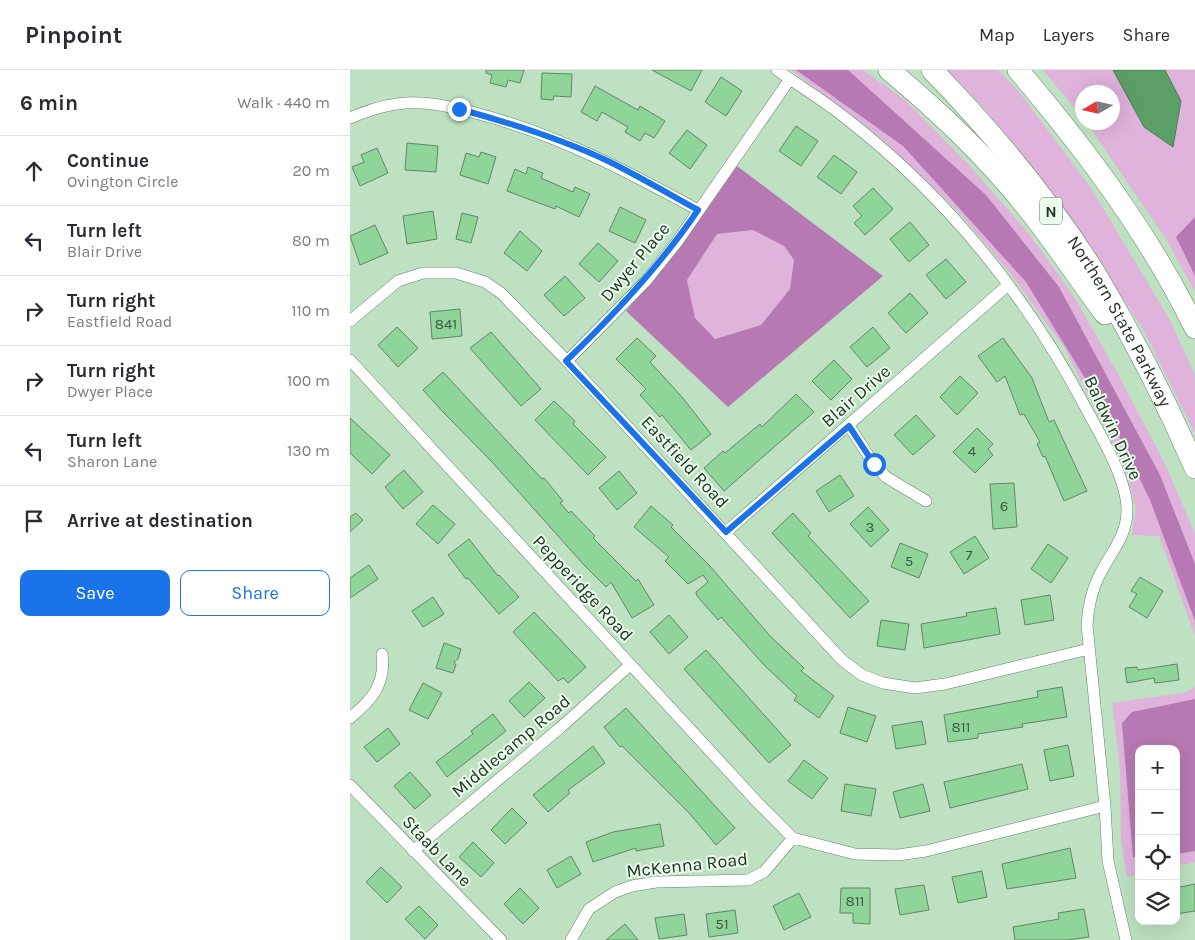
<!DOCTYPE html>
<meta charset="utf-8">
<style>
:root{--surface:#fff;--page:#f2f2f3;--text:#2b2b33;--muted:#7c7c81;--line:#e1e1e2;--accent:#1a73e8}
body{margin:0;font-family:Karla,sans-serif;background:var(--page);color:var(--text)}
.controls{position:absolute;right:15px;bottom:15px;display:grid;overflow:hidden;border-radius:10px;box-shadow:0 5px 20px #0002}
.controls button{width:45px;height:45px;display:grid;place-items:center;padding:0;border:0;border-bottom:1px solid var(--line);background:var(--surface);color:var(--text);font:25px sans-serif}
.compass{position:absolute;left:725px;top:15px;width:45px;height:45px;border-radius:50%;background:var(--surface);box-shadow:0 5px 20px #0002;rotate:261deg}
.stop{position:absolute;width:15px;height:15px;margin:-11px;border:4px solid #1a73e8;border-radius:50%;background:#fff}
.stop.end{background:#1a73e8;border-color:#fff;box-shadow:0 1px 5px #0008}
.list{margin:0;padding:0;list-style:none}
h2{display:flex;justify-content:space-between;align-items:center;height:65px;margin:0;padding:0 20px;font-size:21px}
h2 small{font-size:16px;font-weight:400;color:var(--muted)}
.list li{display:grid;grid-template-columns:32px 1fr auto;gap:15px;align-items:center;box-sizing:border-box;height:70px;padding:0 20px;border-top:1px solid var(--line)}
.list b{display:block;font-size:19px;white-space:nowrap}
.list p{margin:0;font-size:16px;white-space:nowrap;color:var(--muted)}
.list em{font-size:16px;font-style:normal;color:var(--muted)}
.actions{display:flex;gap:10px;padding:15px 20px}
.actions a{flex:1;padding:11px 0;border:1px solid var(--accent);border-radius:10px;text-align:center;font-size:18px;color:var(--accent)}
.actions .main{background:var(--accent);color:#fff}
.icon{flex:none;width:28px;height:28px;fill:none;stroke:currentColor;stroke-width:2;stroke-linecap:round;stroke-linejoin:round}
.map{position:relative;flex:none;width:845px;height:870px;overflow:hidden}
header{display:flex;align-items:center;gap:30px;box-sizing:border-box;height:70px;padding:0 25px;background:var(--surface);border-bottom:1px solid var(--line)}
header strong{font-size:24px}
nav{display:flex;gap:28px;margin-inline-start:auto;font-size:18px}
main{display:flex}
aside{flex:1;background:var(--surface)}
.map>svg:first-child{display:block}
.green{fill:#e0b3dd}
.forest{fill:#b679b3;fill-rule:evenodd}
.water{fill:#5b9f67;stroke:#4a7e53}
.building{fill:#8fd59a;stroke:#648568}
.lines{fill:none;stroke-linecap:round;stroke-linejoin:round}
.street-casing{stroke:#638467;stroke-width:12}
.highway-casing{stroke:#638467;stroke-width:22}
.street{stroke:#fff;stroke-width:11}
.highway{stroke:#fff;stroke-width:21}
.route{stroke:#1a73e8;stroke-width:6}
.labels{text-anchor:middle;stroke-width:4;stroke-linejoin:round;paint-order:stroke}
.number-label{font-size:15px;fill:#3f5a42}
.shield{fill:#eafdec;stroke:#5f6e61;stroke-width:1}
.shield-label{font-size:16px;font-weight:bold;fill:#243125}
.street-label{font-size:18px;fill:#243125;stroke:#eafdec}
</style>
<header>
<strong>Pinpoint</strong>
<nav><a>Map</a><a>Layers</a><a>Share</a></nav>
</header>
<main>
<aside>
<h2>6 min<small>Walk · 440 m</small></h2>
<ul class="list">
<li><svg class="icon" aria-label="ahead" viewBox="0 0 24 24"><path d="M12 20V5M6 11l6-6 6 6"/></svg><div><b>Continue</b><p>Ovington Circle</p></div><em>20 m</em></li>
<li><svg class="icon" aria-label="left" viewBox="0 0 24 24"><path d="M17 20v-9H6M10 6l-5 5 5 5"/></svg><div><b>Turn left</b><p>Blair Drive</p></div><em>80 m</em></li>
<li><svg class="icon" aria-label="right" viewBox="0 0 24 24"><path d="M7 20v-9h11M14 6l5 5-5 5"/></svg><div><b>Turn right</b><p>Eastfield Road</p></div><em>110 m</em></li>
<li><svg class="icon" aria-label="right" viewBox="0 0 24 24"><path d="M7 20v-9h11M14 6l5 5-5 5"/></svg><div><b>Turn right</b><p>Dwyer Place</p></div><em>100 m</em></li>
<li><svg class="icon" aria-label="left" viewBox="0 0 24 24"><path d="M17 20v-9H6M10 6l-5 5 5 5"/></svg><div><b>Turn left</b><p>Sharon Lane</p></div><em>130 m</em></li>
<li><svg class="icon" aria-label="arrive" viewBox="0 0 24 24"><path d="M6 21V4h12l-3 4 3 4H6"/></svg><div><b>Arrive at destination</b></div></li>
</ul>
<div class="actions"><a class="main">Save</a><a>Share</a></div>
</aside>
<div class="map">
<svg width="845" height="870" viewBox="0 0 845 870">
<rect width="100%" height="100%" fill="#bde1c1"/>
<path class="green" d="M441 0H513L554 29 622 98 680 165 725 228 768 304 817 398 845 464V566L809 466 782 465 786 438 776 401 714 277 660 203 608 141 530 67Z
M597 0H648L670 23 741 118 820 250 845 305V364L794 261 710 133 634 38Z
M693 0H845V222L818 172 737 53 762 52V22H732V47Z
M403 160 434 176 444 190 440 219 411 255 365 269 345 248 337 209 367 164Z
M845 617V792L826 796V679H789V804L777 807 771 770 770 698 762 633 833 623Z"/>
<path class="forest" d="M446 0H498L636 125 709 217 810 405 845 494V551L800 430 762 352 676 212 553 76Z
M387 96 533 206 378 337 276 241 332 175ZM403 160 434 176 444 190 440 219 411 255 365 269 345 248 337 210 367 164Z
M845 147V206L826 167Z
M845 629V781L826 784V679H789V788L783 787 772 653 782 642Z"/>
<path class="water" d="M763 0H815L831 31 823 77 794 57Z"/>
<path class="building" d="M136 0H174L170 13 158 10 156 17 140 13 142 5 136 3Z
M302 0H352L341 21Z
M192 3 222 4 221 27 204 26 203 30 191 29Z
M371 7 392 21 376 46 355 32Z
M245 16 288 40 290 36 315 51 304 68 295 63 290 71 275 62 278 57 252 42 247 51 231 42Z
M446 56 468 71 451 96 429 81Z
M337 60 357 75 340 99 319 83Z
M57 73 88 76 86 102 55 100Z
M27 78 38 103 10 116 2 97 14 92 11 85Z
M131 82 146 87 138 114 110 105 116 83 129 87Z
M484 85 507 102 491 124 467 107Z
M178 97 193 103 191 108 223 122 225 117 240 124 229 147 206 136 205 139 157 121 165 99 176 104Z
M523 118 543 139 515 165 504 153 512 146 503 136Z
M270 137 296 150 285 173 259 161Z
M83 141 87 169 57 174 53 146Z
M112 143 128 147 121 173 106 169Z
M560 152 579 175 559 192 540 169Z
M25 155 38 183 10 195 0 166Z
M170 161 192 181 177 201 154 183Z
M248 173 268 191 249 212 229 194Z
M596 189 616 212 596 229 576 205Z
M215 206 235 228 214 246 194 225Z
M560 223 578 243 556 263 538 243Z
M110 239 112 266 82 269 80 242Z
M47 257 68 278 48 297 28 275Z
M523 257 540 278 517 297 500 277Z
M141 262 191 319 171 336 120 278Z
M287 268 306 286 300 292 332 327 361 364 341 380 312 345 310 347 290 325 296 319 266 289Z
M653 268 682 308 699 352 704 350 737 421 714 431 695 386 693 387 687 374 690 372 674 344 670 345 655 306 647 312 628 286Z
M484 290 502 309 481 330 462 311Z
M93 302 192 409 194 408 213 431 210 433 219 443 221 441 245 466 243 468 286 511 288 509 304 535 282 548 261 512 256 517 234 495 142 392 95 344 73 320Z
M610 306 628 323 607 345 590 327Z
M446 324 464 342 374 421 354 398 373 381 375 383 410 354 412 357Z
M204 331 225 351 223 354 256 387 238 405 185 350Z
M566 345 585 366 563 385 544 365Z
M0 348 40 385 22 404 0 383Z
M627 358 643 374 638 379 643 385 625 403 603 382Z
M54 400 73 422 53 439 35 417Z
M269 401 287 423 267 440 249 418Z
M490 405 504 426 479 442 466 421Z
M664 413 667 457 643 459 640 414Z
M83 435 105 454 88 474 66 454Z
M301 436 323 455 321 457 359 495 420 566 454 598 451 601 484 626 469 648 444 630 447 626 415 596 371 547 368 550 347 526 346 522 358 512 353 505 338 514 315 491 319 487 284 457Z
M518 437 539 460 521 477 500 454Z
M6 443 13 450 0 462V447Z
M443 443 461 463 458 466 519 531 500 548 422 463Z
M625 466 639 488 614 504 600 482Z
M119 469 148 506 149 505 169 527 149 544 118 508 116 509 98 485Z
M550 473 578 484 569 508 541 497Z
M698 474 718 488 701 513 681 499Z
M19 495 28 509 0 528V508Z
M790 507 813 521 797 548 779 537 787 524 781 521Z
M700 525 704 550 675 555 671 530Z
M83 527 94 544 73 557 62 541Z
M646 538 650 564 574 578 571 554 617 546 616 543Z
M184 542 236 597 218 613 213 608 208 611 163 562Z
M319 545 338 567 319 584 300 562Z
M531 550 559 554 555 580 527 576Z
M94 573 111 579 108 589 104 592 106 595 103 603 86 598Z
M356 580 441 675 419 693 334 599Z
M827 594 829 610 805 613 804 608 777 613 775 598 787 597 788 600Z
M179 612 195 628 174 647 159 631Z
M73 613 92 623 78 649 59 640Z
M712 617 717 647 672 654 673 657 628 664V668L598 672 594 645 688 627 687 621Z
M498 637 526 646 517 672 490 663Z
M276 638 385 758 366 775 340 744 272 676 270 677 254 657Z
M143 644 156 661 97 707 86 692 123 664 121 661Z
M572 651 576 674 546 679 542 656Z
M38 658 50 674 27 692 14 677Z
M718 675 724 706 700 711 694 680Z
M243 676 255 693 218 720 220 723 198 742 183 725Z
M454 690 478 708 462 729 438 711Z
M672 694 678 719 600 738 594 712Z
M60 702 81 725 65 739 44 716Z
M495 714 526 719 521 746 491 741Z
M573 714 580 741 550 748 543 722Z
M162 738 177 753 155 774 141 760Z
M310 754 314 776 286 781V778L243 792 236 772 263 762Z
M123 772 144 793 131 807 109 787Z
M720 778 726 808 657 819 652 794Z
M221 786 231 804 207 818 197 800Z
M31 797 52 817 37 833 16 812Z
M632 801 637 827 608 833 602 807Z
M845 814V841L826 844V818Z
M574 815 579 840 550 845 545 819Z
M170 818 189 838 173 854 154 834Z
M491 818H520V854L503 853V843H490Z
M449 823 461 847 434 860 423 836Z
M69 836 88 855 75 869 55 849Z
M734 839 739 867 718 870H665L663 857 709 849 708 843Z
M385 840 388 863 359 867 356 844Z
M334 844 337 865 309 869 305 848Z
M275 854 288 870H256Z"/>
<g class="lines">
<g class="street-casing">
<path id="street" d="M427 0C451 17 476 32 498 50 599 129 679 229 738 342 752 368 777 410 777 440 777 468 759 484 748 508 741 523 738 539 737 555L755 736 758 791 776 870
M0 48C15 42 30 36 47 34 75 30 103 37 129 44 208 65 277 101 348 140
M0 251 48 211 73 203H106L135 212 151 223 217 291 492 590 512 605 533 613 565 618 595 614 739 579
M0 290 408 733 443 768
M217 291 295 212 327 172 440 9
M499 356 524 394 536 407 576 431
M376 462 658 215
M0 648C22 630 36 614 32 584
M0 715 151 870
M443 768 505 784 548 785 576 781 755 736
M63 781 210 658 280 595
M221 870 239 839 265 822 282 816 306 812 398 810 414 802 443 768"/>
</g>
<g class="highway-casing">
<g id="highway">
<path d="M539 0C592 44 641 91 683 145 708 177 730 211 755 244"/>
<path id="s1" d="M582 0C643 63 702 133 748 208 784 269 817 333 845 398"/>
<path d="M668 0C736 80 799 164 845 258"/>
</g>
</g>
<use href="#street" class="street"/>
<use href="#highway" class="highway"/>
</g>
<g class="lines">
<path class="route" d="M109 39C161 53 212 69 260 92 290 107 319 124 348 140 310 196 265 244 216 291L376 462 499 356 524 394"/>
</g>
<g class="labels">
<g class="number-label">
<text x="96" y="259">841</text>
<text x="622" y="386">4</text>
<text x="654" y="441">6</text>
<text x="520" y="462">3</text>
<text x="619" y="490">7</text>
<text x="559" y="496">5</text>
<text x="611" y="662">811</text>
<text x="505" y="836">811</text>
<text x="372" y="859">51</text>
</g>
<rect class="shield" x="690" y="127.5" width="22" height="27" rx="4"/>
<g class="shield-label">
<text x="701" y="147">N</text>
</g>
<g class="street-label">
<text transform="translate(285 192) rotate(-50)" y="6">Dwyer Place</text>
<text dy="6" stroke="none"><textPath href="#s1" startOffset="315">Northern State Parkway</textPath></text>
<text transform="translate(506 326) rotate(-41)" y="6">Blair Drive</text>
<text transform="translate(763 358) rotate(65)" y="6">Baldwin Drive</text>
<text transform="translate(335 392) rotate(47)" y="6">Eastfield Road</text>
<text transform="translate(233 518) rotate(47)" y="6">Pepperidge Road</text>
<text transform="translate(161 676) rotate(-40)" y="6">Middlecamp Road</text>
<text transform="translate(87 781) rotate(46)" y="6">Staab Lane</text>
<text transform="translate(337 795) rotate(-6)" y="6">McKenna Road</text>
</g>
</g>
</svg>
<div class="controls">
<button>+</button>
<button>−</button>
<button><svg class="icon" aria-label="locate" viewBox="0 0 24 24"><circle cx="12" cy="12" r="6"/><path d="M12 2v4M12 18v4M2 12h4M18 12h4"/></svg></button>
<button><svg class="icon" aria-label="layers" viewBox="0 0 24 24"><path d="M12 4l9 5-9 5-9-5zM3 14l9 5 9-5"/></svg></button>
</div>
<svg class="compass" viewBox="-18 -18 36 36"><path d="M0-13l5 13h-10z" fill="#e53935"/><path d="M0 13l5-13h-10z" fill="#7c7c81"/></svg>
<div class="stop" style="left:524px;top:394px"></div>
<div class="stop end" style="left:109px;top:39px"></div>
</div>
</main>
